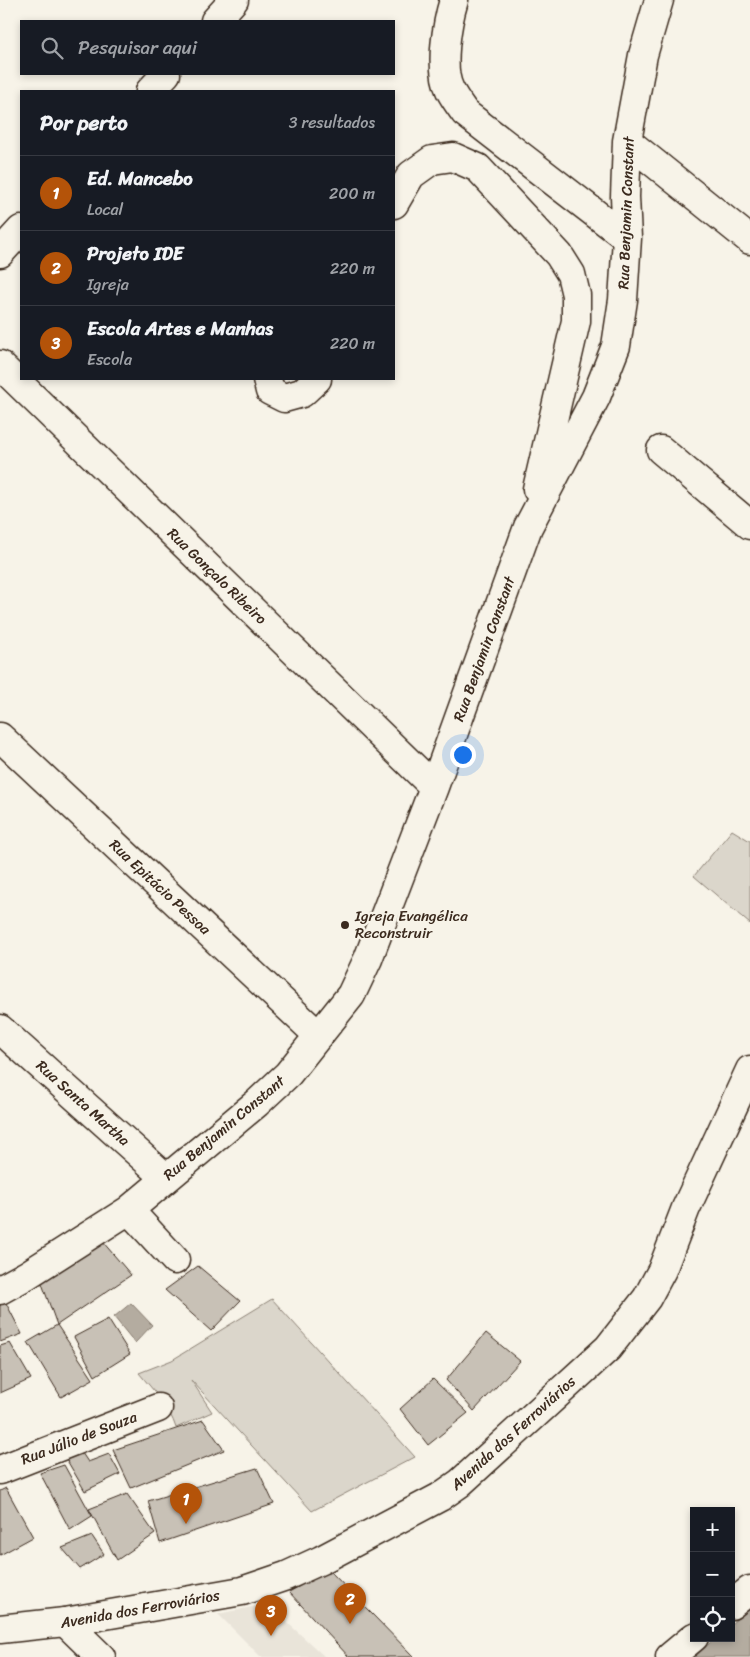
<!DOCTYPE html>
<html lang="pt">
<meta charset="utf-8">
<style>
:root{--surface:#171b24;--page:#242831;--text:#f1f3f6;--muted:#9ea1a6;--line:#363941;--accent:#b45309}
body{margin:0;font-family:Sriracha,sans-serif;background:var(--page);color:var(--text)}
.controls{position:absolute;right:15px;bottom:15px;display:grid;overflow:hidden;border-radius:0px;box-shadow:0 2px 8px #0003}
.controls button{width:45px;height:45px;display:grid;place-items:center;padding:0;border:0;border-bottom:1px solid var(--line);background:var(--surface);color:var(--text);font:25px sans-serif}
.you{position:absolute;left:462px;top:754px;width:18px;height:18px;margin:-12px;border:4px solid #fff;border-radius:50%;background:#1a73e8;box-shadow:0 0 0 8px #1a73e833}
.badge{display:grid;place-items:center;width:32px;height:32px;border-radius:50%;background:var(--accent);color:#fff;font-size:16px;font-weight:700}
.pin{position:absolute;translate:-50% -41px;filter:drop-shadow(0 1px 2px #0008)}
.pin::after{content:'';position:absolute;top:26px;width:18px;height:15px;background:inherit;clip-path:polygon(0 0,100% 0,50% 100%)}
.list{margin:0;padding:0;list-style:none}
h2{display:flex;justify-content:space-between;align-items:center;height:65px;margin:0;padding:0 20px;font-size:21px}
h2 small{font-size:16px;font-weight:400;color:var(--muted)}
.list li{display:grid;grid-template-columns:32px 1fr auto;gap:15px;align-items:center;box-sizing:border-box;height:75px;padding:0 20px;border-top:1px solid var(--line)}
.list b{display:block;font-size:19px;white-space:nowrap}
.list p{margin:0;font-size:16px;white-space:nowrap;color:var(--muted)}
.list em{font-size:16px;font-style:normal;color:var(--muted)}
.icon{flex:none;width:28px;height:28px;fill:none;stroke:currentColor;stroke-width:2;stroke-linecap:round;stroke-linejoin:round}
.map{position:relative;flex:none;width:750px;height:1657px;overflow:hidden}
.search{position:absolute;background:var(--surface);box-shadow:0 2px 8px #0003;left:20px;top:20px;width:375px;height:55px;display:flex;align-items:center;gap:12px;box-sizing:border-box;padding:0 18px;border-radius:0px;color:var(--muted);font-size:19px}
.panel{position:absolute;background:var(--surface);box-shadow:0 2px 8px #0003;left:20px;top:90px;width:375px;height:290px;border-radius:0px}
.map>svg:first-child{display:block}
.built{fill:#e9e4d9}
.green{fill:#dbd6cb;stroke:#8b8074}
.water{fill:#b4aca0;stroke:#84786c}
.building{fill:#c8c1b6;stroke:#3b2a1e}
.lines{fill:none;stroke-linecap:round;stroke-linejoin:round}
.minor-casing{stroke:#3b2a1e;stroke-width:31}
.major-casing{stroke:#3b2a1e;stroke-width:31}
.minor{stroke:#f7f3e8;stroke-width:28}
.major{stroke:#f7f3e8;stroke-width:28}
.poi-dot{fill:#3b2a1e;stroke:#f7f3e8;stroke-width:2}
.labels{text-anchor:middle;stroke-width:4.5;stroke-linejoin:round;paint-order:stroke}
.street-label{font-size:15px;fill:#3b2a1e;stroke:#f7f3e8}
.poi-label{font-size:15px;fill:#3b2a1e;stroke:#f7f3e8;text-anchor:start}
</style>
<div class="map">
<svg width="750" height="1657" viewBox="0 0 750 1657">
<rect width="100%" height="100%" fill="#f7f3e8"/>
<filter id="ink" filterUnits="userSpaceOnUse"><feTurbulence type="fractalNoise" baseFrequency=".02" numOctaves="2"/><feDisplacementMap in="SourceGraphic" scale="10" xChannelSelector="R" yChannelSelector="G"/><feConvolveMatrix kernelMatrix="1 2 1 2 8 2 1 2 1" color-interpolation-filters="sRGB"/></filter>
<g filter="url(#ink)">
<path class="built" d="M267 1604 325 1657H261L218 1614Z"/>
<path class="green" d="M732 830 750 841V924L694 876Z
M272 1299 415 1457 312 1511 191 1380 212 1412 176 1428C170 1408 153 1390 139 1373L172 1360Z"/>
<path class="water" d="M131 1303 152 1325 135 1343 114 1317Z
M750 1608V1657H695L715 1638H731V1624Z"/>
<path class="building" d="M102 1241 131 1275 57 1325 40 1278Z
M198 1266 240 1301 211 1331 165 1290Z
M6 1303 22 1334 0 1342V1305Z
M108 1319 130 1354 95 1376 74 1337Z
M57 1325 93 1379 61 1397 28 1342Z
M486 1333 520 1361 474 1411 446 1380Z
M10 1343 31 1379 0 1393V1346Z
M433 1379 468 1413 428 1445 400 1409Z
M203 1420 224 1450 131 1488 113 1450Z
M80 1450 88 1462 109 1454 120 1474 85 1491 65 1457Z
M64 1465 92 1516 70 1530 40 1473Z
M257 1468 274 1504 160 1543 148 1501Z
M6 1488 33 1537 0 1555V1491Z
M127 1494 155 1534 117 1560 89 1509Z
M92 1536 104 1554 80 1569 62 1548Z
M329 1570 414 1657H349L289 1592Z"/>
<g class="lines">
<g class="minor-casing">
<path id="minor" d="M454 0C447 23 439 68 450 90 454 98 460 106 465 113L627 238
M215 21 234 0
M150 91 166 74
M627 141 750 240
M394 204 411 175 432 160 453 157 478 168 559 255 571 274 576 295V321L537 489
M0 253 21 230
M0 365 434 787
M267 379 270 391 284 398 302 393 317 379
M661 450 750 525
M0 737 319 1036
M0 1029 166 1178
M129 1210 175 1260
M0 1290 27 1275 129 1210 257 1103 288 1074 351 995 368 959 434 787 528 527 596 397 616 346 623 300 627 238 625 197 627 141 643 55 659 0
M0 1470 158 1408
M65 1622 101 1657"/>
</g>
<g class="major-casing">
<path id="major" d="M731 1605 750 1590
M0 1629 65 1622 242 1591 286 1576 321 1560 440 1497 460 1483 608 1348 647 1298 662 1270 686 1208 750 1070
M670 1657 694 1637"/>
</g>
<use href="#minor" class="minor"/>
<use href="#major" class="major"/>
</g>
</g>
<circle class="poi-dot" cx="345" cy="925" r="5"/>
<g class="labels">
<g class="street-label">
<text transform="translate(626 213) rotate(-88)" y="5">Rua Benjamin Constant</text>
<text transform="translate(217 576) rotate(44)" y="5">Rua Gonçalo Ribeiro</text>
<text transform="translate(484 649) rotate(-70)" y="5">Rua Benjamin Constant</text>
<text transform="translate(160 887) rotate(43)" y="5">Rua Epitácio Pessoa</text>
<text transform="translate(83 1103) rotate(42)" y="5">Rua Santa Martha</text>
<text transform="translate(224 1128) rotate(-40)" y="5">Rua Benjamin Constant</text>
<text transform="translate(513 1433) rotate(-42)" y="5">Avenida dos Ferroviários</text>
<text transform="translate(79 1438) rotate(-21)" y="5">Rua Júlio de Souza</text>
<text transform="translate(140 1609) rotate(-10)" y="5">Avenida dos Ferroviários</text>
</g>
<g class="poi-label">
<text x="355" y="921">Igreja Evangélica<tspan x="355" dy="17">Reconstruir</tspan></text>
</g>
</g>
</svg>
<div class="controls">
<button>+</button>
<button>−</button>
<button><svg class="icon" aria-label="locate" viewBox="0 0 24 24"><circle cx="12" cy="12" r="6"/><path d="M12 2v4M12 18v4M2 12h4M18 12h4"/></svg></button>
</div>
<div class="you"></div>
<div class="pin badge" style="left:186px;top:1524px">1</div>
<div class="pin badge" style="left:350px;top:1624px">2</div>
<div class="pin badge" style="left:271px;top:1636px">3</div>
<div class="search"><svg class="icon" aria-label="search" viewBox="0 0 24 24"><circle cx="10" cy="10" r="6"/><path d="M15 15l6 6"/></svg>Pesquisar aqui</div>
<section class="panel">
<h2>Por perto<small>3 resultados</small></h2>
<ul class="list">
<li><span class="badge">1</span><div><b>Ed. Mancebo</b><p>Local</p></div><em>200 m</em></li>
<li><span class="badge">2</span><div><b>Projeto IDE</b><p>Igreja</p></div><em>220 m</em></li>
<li><span class="badge">3</span><div><b>Escola Artes e Manhas</b><p>Escola</p></div><em>220 m</em></li>
</ul>
</section>
</div>
